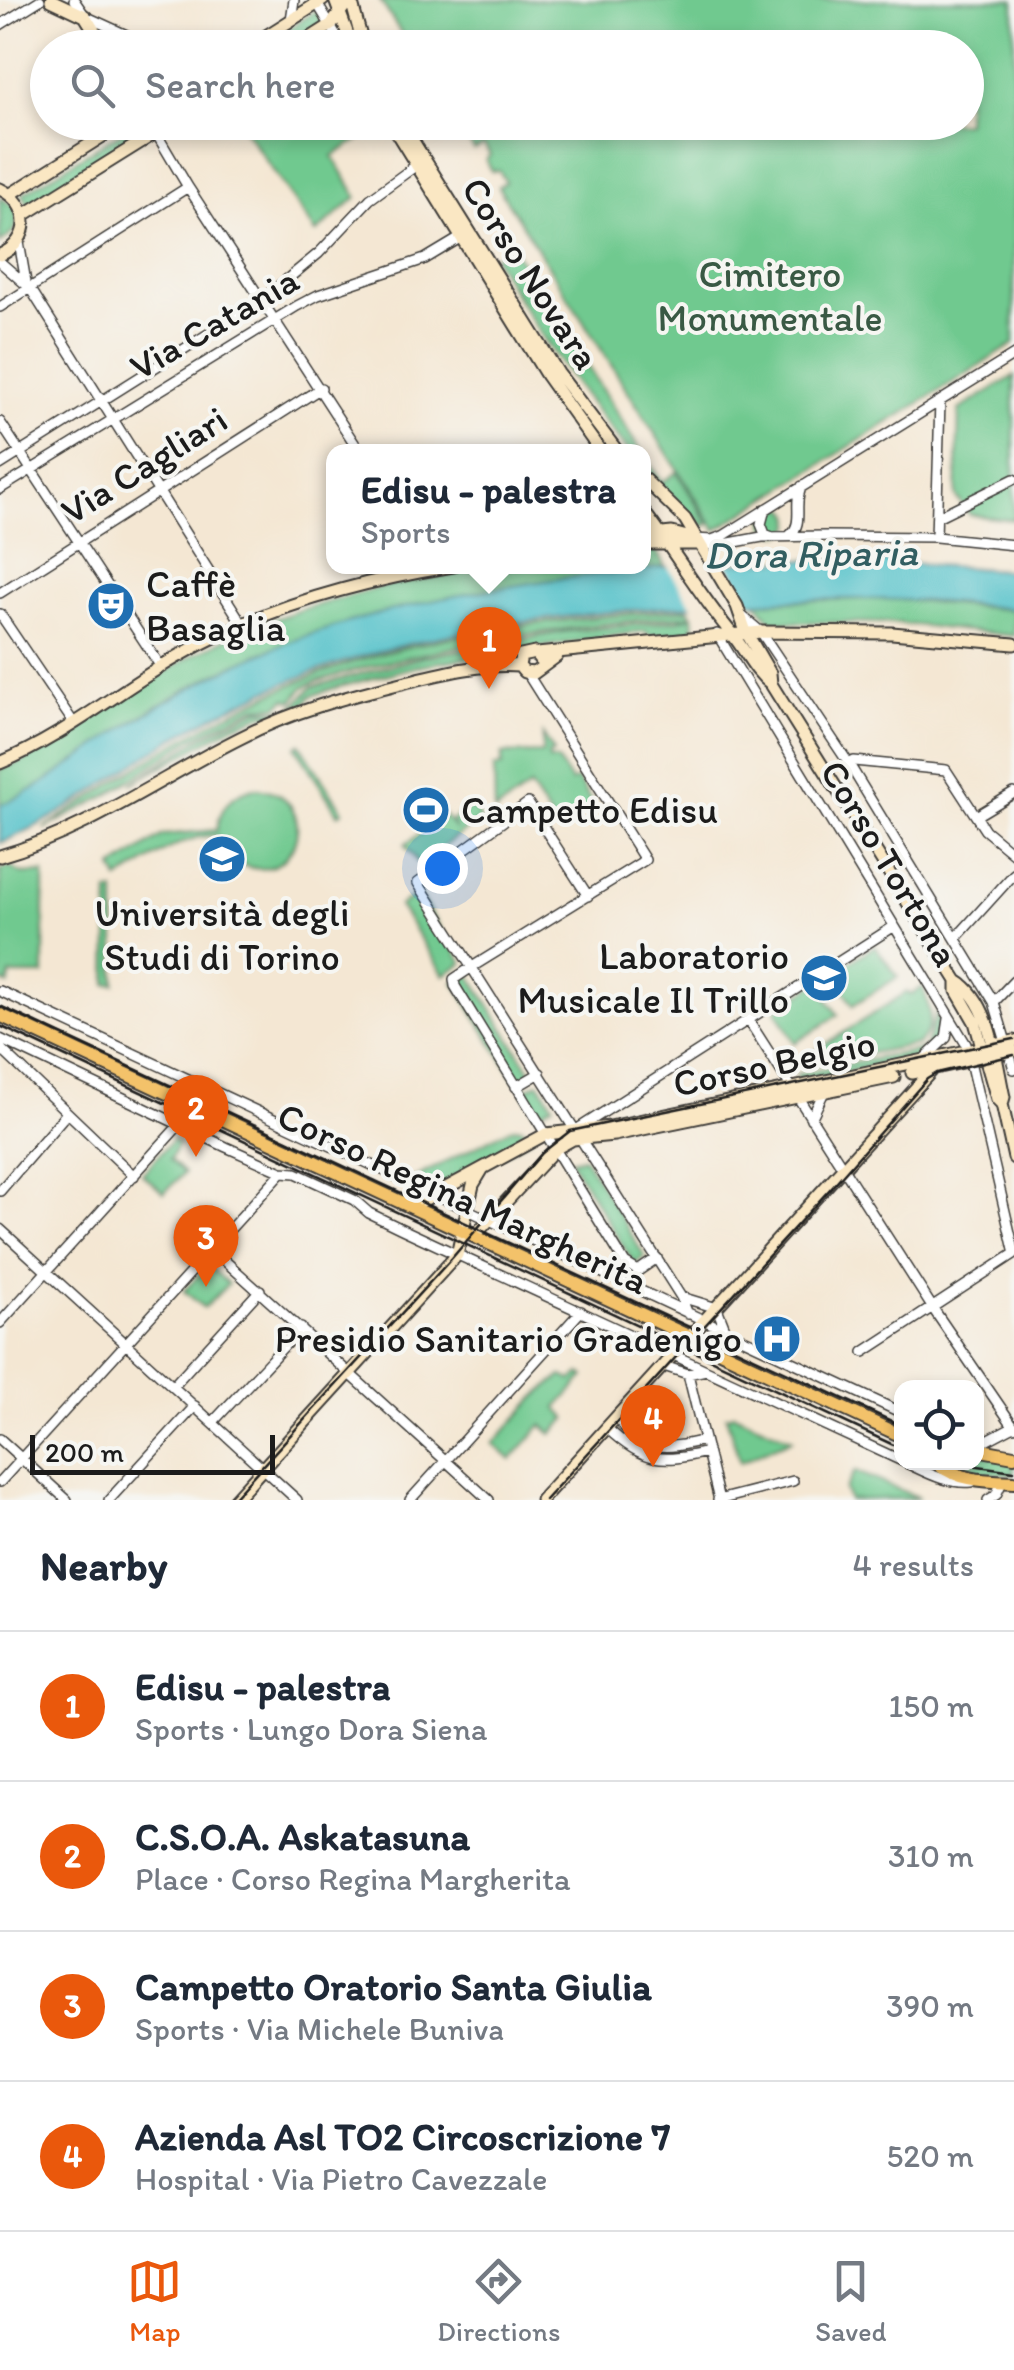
<!DOCTYPE html>
<meta charset="utf-8">
<style>
:root{--surface:#fff;--page:#f2f2f3;--text:#1f2937;--muted:#747a83;--line:#e0e1e3;--accent:#ea580c}
body{margin:0;font-family:Itim,sans-serif;background:var(--page);color:var(--text)}
.controls{position:absolute;right:30px;bottom:30px;display:grid;overflow:hidden;border-radius:20px;box-shadow:0 5px 15px #0003}
.controls button{width:90px;height:90px;display:grid;place-items:center;padding:0;border:0;border-bottom:2px solid var(--line);background:var(--surface);color:var(--text);font:50px sans-serif}
.scale{position:absolute;left:30px;bottom:25px;width:245px;box-sizing:border-box;padding-left:10px;border:5px solid #1c1c1c;border-top:0;font-size:28px;line-height:35px;white-space:nowrap;color:#1c1c1c;-webkit-text-stroke:8px #f6f6f2;paint-order:stroke}
.you{position:absolute;left:442px;top:868px;width:35px;height:35px;margin:-25px;border:8px solid #fff;border-radius:50%;background:#1a73e8;box-shadow:0 0 0 15px #1a73e833}
.badge{display:grid;place-items:center;width:65px;height:65px;border-radius:50%;background:var(--accent);color:#fff;font-size:32px;font-weight:700}
.pin{position:absolute;translate:-50% -82px;filter:drop-shadow(0 2px 5px #0008)}
.pin::after{content:'';position:absolute;top:52px;width:35px;height:30px;background:inherit;clip-path:polygon(0 0,100% 0,50% 100%)}
.popup{position:absolute;left:326px;top:444px;width:325px;height:130px;box-sizing:border-box;display:grid;place-content:center;border-radius:20px;background:var(--surface);filter:drop-shadow(0 2px 8px #0005);font-size:32px;white-space:nowrap;color:var(--muted)}
.popup b{font-size:38px;color:var(--text)}
.popup::after{content:'';position:absolute;left:50%;top:100%;margin-left:-20px;border:20px solid transparent;border-top-color:var(--surface)}
.list{margin:0;padding:0;list-style:none}
h2{display:flex;justify-content:space-between;align-items:center;height:130px;margin:0;padding:0 40px;font-size:42px}
h2 small{font-size:32px;font-weight:400;color:var(--muted)}
.list li{display:grid;grid-template-columns:65px 1fr auto;gap:30px;align-items:center;box-sizing:border-box;height:150px;padding:0 40px;border-top:2px solid var(--line)}
.list b{display:block;font-size:38px;white-space:nowrap}
.list p{margin:0;font-size:32px;white-space:nowrap;color:var(--muted)}
.list em{font-size:32px;font-style:normal;color:var(--muted)}
.icon{flex:none;width:55px;height:55px;fill:none;stroke:currentColor;stroke-width:2;stroke-linecap:round;stroke-linejoin:round}
.map{position:relative;flex:none;width:1014px;height:1500px;overflow:hidden}
.search{position:absolute;background:var(--surface);box-shadow:0 5px 15px #0003;left:30px;right:30px;top:30px;height:110px;display:flex;align-items:center;gap:25px;box-sizing:border-box;padding:0 35px;border-radius:55px;color:var(--muted);font-size:38px}
.sheet{height:730px;background:var(--surface)}
nav{display:flex;justify-content:space-around;align-items:center;box-sizing:border-box;height:140px;border-top:2px solid var(--line);background:var(--surface);font-size:28px;color:var(--muted)}
nav a{display:grid;justify-items:center;gap:5px}
nav .on{color:var(--accent)}
.map>svg:first-child{display:block}
.green{fill:#70c98f;stroke:#467256;stroke-width:2.5}
.water{fill:#53c1c9;stroke:#386e72;stroke-width:2.5}
.pier{fill:#f4e7d3}
.lines{fill:none;stroke-linecap:round;stroke-linejoin:round}
.street-casing{stroke:#3c3a37;stroke-width:12}
.secondary-casing{stroke:#3c3a37;stroke-width:15}
.primary-casing{stroke:#3c3a37;stroke-width:16}
.street{stroke:#fff;stroke-width:9}
.secondary{stroke:#fae7c3;stroke-width:11}
.primary{stroke:#f3c26a;stroke-width:12}
.tram{stroke:#1c1c1c;stroke-width:2.5}
.labels{text-anchor:middle;stroke-width:8;stroke-linejoin:round;paint-order:stroke}
.street-label{font-size:38px;fill:#1c1c1c;stroke:#f6f6f2}
.park-label{font-size:38px;fill:#395944;stroke:#f6f6f2}
.poi-label{font-size:38px;fill:#1c1c1c;stroke:#f6f6f2;text-anchor:start}
.water-label{font-size:40px;font-style:italic;fill:#325e61;stroke:#f6f6f2}
</style>
<div class="map">
<svg width="1014" height="1500" viewBox="0 0 1014 1500">
<rect width="100%" height="100%" fill="#f6f6f2"/>
<filter id="ink" filterUnits="userSpaceOnUse"><feTurbulence type="fractalNoise" baseFrequency=".01" numOctaves="2"/><feDisplacementMap in="SourceGraphic" scale="20" xChannelSelector="R" yChannelSelector="G"/><feConvolveMatrix kernelMatrix="1 2 1 2 8 2 1 2 1" color-interpolation-filters="sRGB"/></filter>
<filter id="wash" filterUnits="userSpaceOnUse"><feTurbulence type="fractalNoise" baseFrequency=".0048" numOctaves="4" result="noise"/><feDisplacementMap in="SourceGraphic" scale="40" xChannelSelector="R" yChannelSelector="G"/><feGaussianBlur stdDeviation="2.25" result="paint"/><feColorMatrix in="noise" values="0 0 0 0 0 0 0 0 0 0 0 0 0 0 0 0 0 1.4 0 .05"/><feComposite in="paint" operator="in"/></filter>
<g filter="url(#wash)">
<rect width="100%" height="100%" fill="#f4e7d3"/>
<path class="green" d="M380 0H1014V344L716 530 498 187 506 182 499 171H492L486 160 490 155 484 145 474 150 457 123 966 122V48L410 47Z
M316 11 324 23 285 47 257 48Z
M136 123H145L150 131 30 206 22 194Z
M240 123H358L366 135 333 156 357 197 316 233Z
M0 197 15 208C21 225 14 234 0 243Z
M509 249 514 250 641 451H628C578 391 535 329 496 262L494 256Z
M1014 376V520L970 515 956 496 959 410Z
M644 457 662 482 677 472 709 524 705 527 647 475 644 471Z
M765 520a14 14 0 1 1 28 0a14 14 0 1 1-28 0Z
M644 549H655L665 567C521 586 375 601 242 662 198 681 156 706 116 733 78 759 43 788 0 805V769L20 762 191 656 243 630 303 609 385 586 494 567 644 566Z
M882 598 1014 610V636L896 623 772 622 756 602Z
M688 609 692 614 686 616C560 627 436 645 315 682L304 687 293 701 286 699 278 706 255 707 190 740 108 795 44 829C61 816 82 804 101 791 179 738 259 692 350 663 459 628 575 618 688 609Z
M693 616 694 628 690 631 650 636 645 631 423 665 331 689 311 696 306 703 292 708 312 687 422 657 563 632 678 620Z
M258 709 286 711 270 717 265 714 234 726 131 784 199 739Z
M543 735 554 752 549 754V760H557L571 782 577 779 593 804 556 827 530 787 495 812 494 767 502 766V754L542 753Z
M300 744 343 811 338 814 296 747Z
M254 788C325 792 299 888 243 865 230 860 222 850 218 836 185 832 147 863 119 880L113 868 163 835 217 830C220 807 231 794 254 788Z
M472 806 481 819 419 864 405 845 444 815 456 830 451 821Z
M10 867 22 874 44 873V975H10L9 985 0 981V870Z
M109 892H115V984H107Z
M418 894 463 963 444 975 399 906Z
M875 946 898 977 853 1005 832 973Z
M469 973 532 1073 517 1082 454 982Z
M817 983 838 1015 795 1043 776 1010Z
M923 987C929 1007 937 1026 918 1044L810 1065 804 1058 907 992 910 995Z
M937 1011 940 1020 937 1040 923 1057 798 1081 796 1074 925 1049Z
M539 1082 553 1104 537 1114 523 1091Z
M513 1127 523 1128 530 1138 433 1196 405 1183Z
M173 1139 178 1144 170 1160 184 1173 164 1193 142 1174Z
M584 1157 645 1257 634 1264 570 1160Z
M208 1265 228 1284 204 1308 184 1291Z
M581 1374 585 1377 557 1408 567 1419 552 1434 542 1425 511 1460 493 1444 537 1396 562 1376 572 1380Z
M734 1414 792 1439 740 1462 726 1416Z
M977 1453 1014 1460V1474L965 1473 943 1463 976 1462Z
M855 1471 919 1498 849 1500 845 1490Z"/>
<path class="water" d="M853 559 1014 571V610C916 595 818 598 720 604 566 613 404 629 262 693 230 707 198 724 168 742 112 777 62 818 0 843V805C43 788 78 759 116 733 156 707 198 682 242 662 417 582 661 561 853 559Z"/>
<path class="pier" d="M724 559 752 605 694 609 666 564Z"/>
</g>
<g filter="url(#ink)">
<g class="lines">
<g class="street-casing">
<path id="street" d="M74 0 85 16 155 48
M315 0 344 48
M291 20 294 0
M0 25 40 0
M156 133 188 187 360 452
M19 242 26 282
M0 262 30 288 243 625
M0 307 188 187
M0 422 161 667
M0 465 262 300 319 253 370 199 418 164
M0 489 297 306 318 295 425 259 465 235
M765 509 761 524 765 534 772 537
M937 517 1014 479
M790 535C805 523 792 502 802 486
M936 537 940 401
M695 539 712 540 723 536 1014 355
M705 545H719L762 537 825 536 936 537 1014 545
M0 593 321 388
M0 614 73 722
M742 616 761 632 849 764 994 1002 1014 1069
M717 634 966 1044 1014 1250
M527 673 645 860 472 967 454 979 455 986 625 1263 638 1271 657 1258
M849 764 854 761 946 770 985 830 1014 854
M976 816 1014 793
M588 896 528 803 418 883 681 1297 688 1314
M956 938 1014 874
M0 991 902 1413
M994 1002 1014 981
M749 1021 932 1307 1014 1427
M0 1039 226 1147 282 1172 296 1173 354 1200 369 1213 402 1229 902 1461
M0 1048 134 1176
M925 1058 946 1038 949 1019
M516 1087 540 1073
M811 1119 824 1092
M576 1130 893 927
M0 1191 67 1113
M0 1229 297 1500
M213 1250 489 1500
M681 1297 717 1308 726 1331
M0 1323 179 1125 199 1085
M864 1352 1014 1254
M664 1366 688 1374 706 1370
M688 1374 719 1500
M173 1386 260 1290
M617 1419C646 1452 664 1450 704 1440
M213 1422 301 1328
M608 1429C643 1462 662 1463 707 1452
M0 1439 67 1500
M976 1446 1014 1426
M904 1462C928 1473 946 1484 972 1482
M0 1482 282 1172
M109 1500 195 1406
M410 1500 581 1311
M718 1500 793 1481
M988 1500 996 1495 1002 1482"/>
</g>
<g class="secondary-casing">
<path id="secondary" d="M51 0 85 16 105 48
M335 0 353 48
M351 0 364 48
M247 48 323 0
M295 48 331 25 349 0
M390 122 547 376 601 452
M401 122 558 373 618 452
M0 189C32 204 32 241 0 255
M11 194 125 122
M24 215 173 122
M644 479 685 519 737 606 746 632 770 673 771 684
M644 512C675 552 700 596 732 634 746 651 754 671 771 684L957 981V991L975 1022 997 1099 1002 1104
M644 536 672 533 695 539
M644 544H697
M537 654 761 632 892 633 1014 644
M519 666 524 672 534 673 557 656
M519 666 521 656 535 653 541 661
M0 763C63 737 118 691 177 657 259 609 360 581 453 566
M0 856C87 831 160 778 240 738 292 711 349 696 406 682 443 673 481 663 519 666
M957 981C991 1001 996 1062 1004 1097L1002 1104 1014 1158
M912 1073 1014 1051
M411 1207 546 1134 610 1127 1014 1041
M475 1235 555 1149 573 1139 614 1135 894 1077
M234 1500 457 1255 473 1185 482 1170
M541 1500 935 1067"/>
</g>
<g class="primary-casing">
<path id="primary" d="M0 1015 902 1436
M976 1449 1014 1456
M935 1462C958 1481 986 1481 1014 1482"/>
</g>
<use href="#street" class="street"/>
<use href="#secondary" class="secondary"/>
<use href="#primary" class="primary"/>
<path class="tram" d="M0 1006 902 1426
M0 1026 902 1449
M949 1462 1014 1471
M231 1500 452 1258 542 1153 570 1131 1014 1039
M545 1500 830 1189 927 1079 937 1073 1014 1055"/>
</g>
</g>
<defs>
<g id="theatre-disc" transform="scale(2.5)"><circle r="9.5" fill="#1f6fb2" stroke="#f6f6f2"/><path d="M-5-5.5Q0-4 5-5.5V0Q5 5 0 6Q-5 5-5 0ZM-3.3-2.5H-1v1.5H-3.3ZM1-2.5H3.3v1.5H1ZM-2.8 1Q0 5.5 2.8 1Z" fill="#fff"/></g>
<g id="stadium-disc" transform="scale(2.5)"><circle r="9.5" fill="#1f6fb2" stroke="#f6f6f2"/><path d="M0-5a6.5 5 0 1 0 0 10a6.5 5 0 1 0 0-10ZM-3.5-1.8h7v3.6h-7Z" fill="#fff"/></g>
<g id="university-disc" transform="scale(2.5)"><circle r="9.5" fill="#1f6fb2" stroke="#f6f6f2"/><path d="M0-5L7-2L0 1L-7-2ZM-4 1L0 2.5L4 1V4Q0 6-4 4Z" fill="#fff"/></g>
<g id="school-disc" transform="scale(2.5)"><circle r="9.5" fill="#1f6fb2" stroke="#f6f6f2"/><path d="M0-5L7-2L0 1L-7-2ZM-4 1L0 2.5L4 1V4Q0 6-4 4Z" fill="#fff"/></g>
<g id="hospital-disc" transform="scale(2.5)"><circle r="9.5" fill="#1f6fb2" stroke="#f6f6f2"/><path d="M-5-5h3v3.5h4V-5h3V5h-3V1.5h-4V5h-3Z" fill="#fff"/></g>
</defs>
<g fill-rule="evenodd">
<use href="#theatre-disc" x="111" y="606"/>
<use href="#stadium-disc" x="426" y="810"/>
<use href="#university-disc" x="222" y="859"/>
<use href="#school-disc" x="824" y="978"/>
<use href="#hospital-disc" x="777" y="1339"/>
</g>
<g class="labels">
<g class="street-label">
<text transform="translate(531 273) rotate(57)" y="13">Corso Novara</text>
<text transform="translate(214 323) rotate(-30)" y="13">Via Catania</text>
<text transform="translate(144 465) rotate(-32)" y="13">Via Cagliari</text>
<text transform="translate(890 863) rotate(59)" y="13">Corso Tortona</text>
<text transform="translate(774 1063) rotate(-12)" y="13">Corso Belgio</text>
<text transform="translate(463 1198) rotate(25)" y="13">Corso Regina Margherita</text>
</g>
<g class="park-label">
<text x="770" y="287">Cimitero<tspan x="770" dy="44">Monumentale</tspan></text>
</g>
<g class="poi-label">
<text x="146" y="597">Caffè<tspan x="146" dy="44">Basaglia</tspan></text>
<text x="461" y="823">Campetto Edisu</text>
<text x="222" y="926" text-anchor="middle">Università degli<tspan x="222" dy="44">Studi di Torino</tspan></text>
<text x="789" y="969" text-anchor="end">Laboratorio<tspan x="789" dy="44">Musicale Il Trillo</tspan></text>
<text x="742" y="1352" text-anchor="end">Presidio Sanitario Gradenigo</text>
</g>
<g class="water-label">
<text transform="translate(811 553) rotate(-1)" y="14">Dora Riparia</text>
</g>
</g>
</svg>
<div class="controls">
<button><svg class="icon" aria-label="locate" viewBox="0 0 24 24"><circle cx="12" cy="12" r="6"/><path d="M12 2v4M12 18v4M2 12h4M18 12h4"/></svg></button>
</div>
<div class="scale">200 m</div>
<div class="you"></div>
<div class="pin badge" style="left:489px;top:689px">1</div>
<div class="popup"><b>Edisu - palestra</b>Sports</div>
<div class="pin badge" style="left:196px;top:1157px">2</div>
<div class="pin badge" style="left:206px;top:1287px">3</div>
<div class="pin badge" style="left:653px;top:1467px">4</div>
<div class="search"><svg class="icon" aria-label="search" viewBox="0 0 24 24"><circle cx="10" cy="10" r="6"/><path d="M15 15l6 6"/></svg>Search here</div>
</div>
<section class="sheet">
<h2>Nearby<small>4 results</small></h2>
<ul class="list">
<li><span class="badge">1</span><div><b>Edisu - palestra</b><p>Sports · Lungo Dora Siena</p></div><em>150 m</em></li>
<li><span class="badge">2</span><div><b>C.S.O.A. Askatasuna</b><p>Place · Corso Regina Margherita</p></div><em>310 m</em></li>
<li><span class="badge">3</span><div><b>Campetto Oratorio Santa Giulia</b><p>Sports · Via Michele Buniva</p></div><em>390 m</em></li>
<li><span class="badge">4</span><div><b>Azienda Asl TO2 Circoscrizione 7</b><p>Hospital · Via Pietro Cavezzale</p></div><em>520 m</em></li>
</ul>
</section>
<nav>
<a class="on"><svg class="icon" aria-label="map" viewBox="0 0 24 24"><path d="M3 6l6-2 6 2 6-2v14l-6 2-6-2-6 2zM9 4v14M15 6v14"/></svg>Map</a>
<a><svg class="icon" aria-label="directions" viewBox="0 0 24 24"><path d="M12 3l9 9-9 9-9-9zM9 14v-3h6M13 9l2 2-2 2"/></svg>Directions</a>
<a><svg class="icon" aria-label="saved" viewBox="0 0 24 24"><path d="M7 4h10v16l-5-4-5 4z"/></svg>Saved</a>
</nav>
